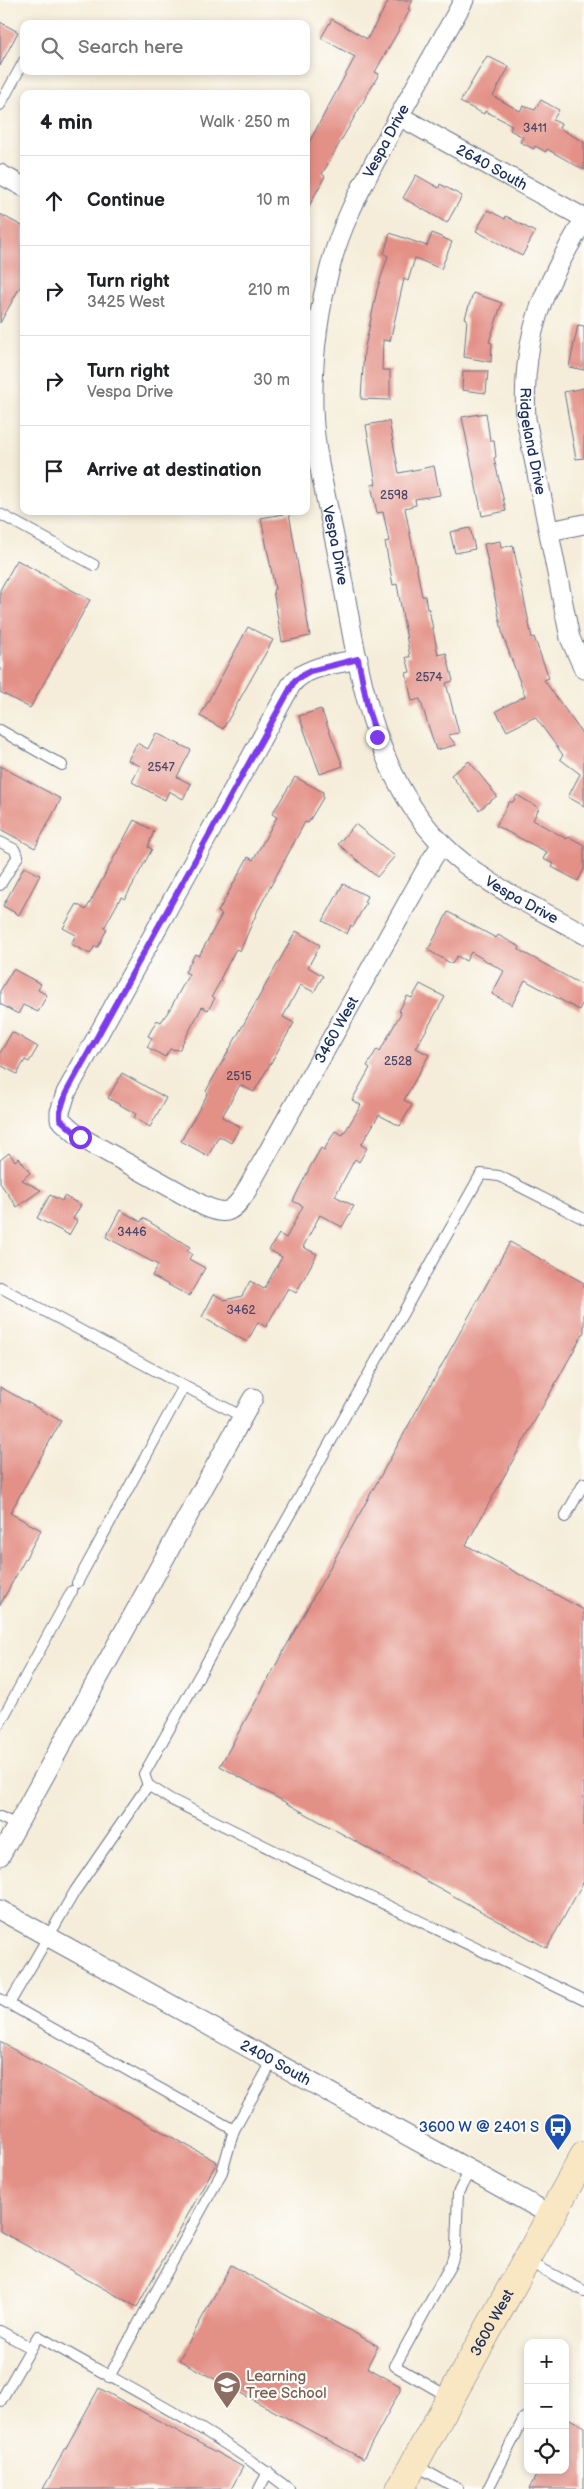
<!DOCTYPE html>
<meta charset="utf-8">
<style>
:root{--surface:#fff;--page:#f6f6f6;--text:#202124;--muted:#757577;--line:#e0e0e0}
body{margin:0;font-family:"Balsamiq Sans",sans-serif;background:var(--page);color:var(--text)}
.controls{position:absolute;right:15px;bottom:15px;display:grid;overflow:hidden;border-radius:10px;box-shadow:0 2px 8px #0003}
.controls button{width:45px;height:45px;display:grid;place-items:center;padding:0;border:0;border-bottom:1px solid var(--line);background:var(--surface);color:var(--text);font:25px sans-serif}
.stop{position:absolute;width:15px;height:15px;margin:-11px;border:4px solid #7c3aed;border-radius:50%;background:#fff}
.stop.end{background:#7c3aed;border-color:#fff;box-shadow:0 1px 5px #0008}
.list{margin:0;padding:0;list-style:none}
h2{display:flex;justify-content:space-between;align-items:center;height:65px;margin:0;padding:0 20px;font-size:21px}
h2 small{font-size:16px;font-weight:400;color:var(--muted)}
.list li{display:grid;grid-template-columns:32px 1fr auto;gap:15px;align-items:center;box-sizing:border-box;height:90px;padding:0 20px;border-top:1px solid var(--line)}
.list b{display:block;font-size:19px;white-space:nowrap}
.list p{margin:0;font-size:16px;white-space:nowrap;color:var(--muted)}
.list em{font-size:16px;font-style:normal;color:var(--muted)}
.icon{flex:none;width:28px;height:28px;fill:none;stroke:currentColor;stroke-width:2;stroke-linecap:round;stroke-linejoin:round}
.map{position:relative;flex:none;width:584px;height:2489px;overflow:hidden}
.search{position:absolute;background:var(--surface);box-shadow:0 2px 8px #0003;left:20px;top:20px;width:290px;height:55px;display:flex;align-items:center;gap:12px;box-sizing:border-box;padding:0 18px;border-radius:10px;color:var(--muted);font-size:19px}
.panel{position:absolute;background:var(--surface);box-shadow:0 2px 8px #0003;left:20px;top:90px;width:290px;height:425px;border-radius:10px}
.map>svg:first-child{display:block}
.building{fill:#e39086}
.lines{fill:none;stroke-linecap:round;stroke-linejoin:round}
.lane-casing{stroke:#677289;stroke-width:12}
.street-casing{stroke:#677289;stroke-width:21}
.secondary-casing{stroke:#677289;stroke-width:29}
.lane{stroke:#fff;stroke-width:10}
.street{stroke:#fff;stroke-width:19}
.secondary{stroke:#f9e7c3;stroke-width:28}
.route{stroke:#7c3aed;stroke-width:6}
.labels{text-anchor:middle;stroke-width:4.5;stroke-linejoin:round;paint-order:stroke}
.number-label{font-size:12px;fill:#4d4768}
.street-label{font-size:15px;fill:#1b2f5e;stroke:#fdfcf7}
.transit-label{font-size:15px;fill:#164399;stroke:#fdfcf7;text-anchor:end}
.education-label{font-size:15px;fill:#785e54;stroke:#fdfcf7;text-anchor:start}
</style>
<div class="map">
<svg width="584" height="2489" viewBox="0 0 584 2489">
<rect width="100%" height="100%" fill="#fdfcf7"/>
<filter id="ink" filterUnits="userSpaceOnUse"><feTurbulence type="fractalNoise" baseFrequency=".02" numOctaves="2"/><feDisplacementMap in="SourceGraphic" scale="10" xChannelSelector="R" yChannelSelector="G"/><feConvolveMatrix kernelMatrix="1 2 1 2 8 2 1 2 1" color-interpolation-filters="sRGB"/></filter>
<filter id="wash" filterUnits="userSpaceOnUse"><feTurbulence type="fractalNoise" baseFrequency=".0096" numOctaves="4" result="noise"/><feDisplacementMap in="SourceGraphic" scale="20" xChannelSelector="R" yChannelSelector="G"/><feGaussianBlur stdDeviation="1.12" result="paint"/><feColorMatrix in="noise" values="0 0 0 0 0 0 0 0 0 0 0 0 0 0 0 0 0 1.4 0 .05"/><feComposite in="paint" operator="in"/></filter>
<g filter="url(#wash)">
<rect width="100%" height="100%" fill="#f5edd9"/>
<g id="blocks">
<path class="building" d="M389 0H413L408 9 410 10 375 72 379 74 322 174 325 176 306 212V148L355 57 321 38 332 19 367 39Z
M0 22 18 32 0 66Z
M487 56 509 67 493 96 520 111 523 106 535 110 541 100 559 110 553 120 561 124 559 128 584 142V170L547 149 546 152 535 146 534 149 520 142 523 137 510 130 512 125 485 111 484 114 460 102Z
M416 175 439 188 440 184 462 196 447 223 403 198Z
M488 210 505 219 506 216 535 232 522 256 476 231Z
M0 214 24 227V280L0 323Z
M390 233 427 246 432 233 452 242 441 269 415 258 408 281 404 279 390 341 383 340 382 370H390V400L361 399 364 352 377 290 388 256 384 254Z
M473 293 502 303 489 342 492 343 491 362 464 357 467 319 465 318Z
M578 325 584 326V370L569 367Z
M463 371H488L486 393 462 390Z
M584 388V458L576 459 564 392Z
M486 413 490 440H494L496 457 494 458 506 511 482 516 462 417Z
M389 421 399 473 434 466 440 495 415 499 416 505 405 508 422 596H425L427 609H429L438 655 446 653 453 681 446 683 459 733 448 735 456 745 436 750 420 699 412 701 406 673 410 672 406 657H410L397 584 393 585 385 542 389 541 383 512 377 513 371 485 376 484 366 425Z
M289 513 310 636 282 642 273 590 275 589 261 518Z
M470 528 475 549 455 553 450 532Z
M500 541 501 548 513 545 532 638 534 637 549 678 544 680 584 736V806L568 797 580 774 560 759 563 755 535 717 507 731 496 711 525 696 503 636 484 544Z
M17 560 90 600 30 708 0 692V590Z
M248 627 273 640 223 729 200 716Z
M321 709 343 766 320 774 299 716Z
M156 733 191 750 177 777 191 784 183 799 169 791 165 800 132 782 140 766 128 760 137 743 148 749Z
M469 761 497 796 479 810 451 775Z
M0 766 61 799 35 848 0 829Z
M295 777 323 792V798L308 823 305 822 258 910 240 951 236 949 220 979 221 980 212 996 215 998 208 1010 202 1007 179 1050 170 1049 165 1057 147 1047 152 1038 148 1036 157 1020 161 1022 170 1009 189 974 185 972 195 954 199 956 222 914 218 912 248 857 253 860 277 817 272 814Z
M517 795 539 808 533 820 567 839 569 837 584 845V869L578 881 552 867 554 864 543 859 547 852 496 826 509 802H513Z
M134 820 154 831 148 847 152 849 125 899 121 897 104 928 107 929 98 947 95 946 90 954 71 944 76 935 63 928 77 904 86 910Z
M355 824 395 856 377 877 338 844Z
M24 867 40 875 19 915 3 906Z
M343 884 367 896 364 902 366 903 353 927 351 925 347 934 323 921Z
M448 912 496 938 498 935 520 947 519 950 584 986V1000L579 1010 525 980 512 1005 492 994 504 971 471 952 466 961 457 956 452 964 428 950Z
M296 931 320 945 308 967 323 976 314 992 300 985 283 1017 294 1023 254 1092 240 1085 222 1117 240 1127 231 1143 219 1136 208 1156 181 1141 208 1093 206 1091Z
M13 969 41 984 38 990 47 995 38 1012 23 1005 18 1014 0 1004V991Z
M420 984 445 997 416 1048 429 1055 404 1100 412 1105 400 1126 379 1115 361 1145 367 1148 359 1162 355 1159 335 1196 354 1206 342 1227 320 1215 303 1247 317 1254 296 1293 288 1288 266 1327 258 1322 247 1342 202 1317 214 1294 225 1300 242 1296 250 1281 264 1289 282 1257 269 1250 279 1234 286 1238 303 1206 293 1201 310 1167 321 1148 324 1150 335 1131 343 1135 361 1105 352 1100 370 1068 367 1066 377 1049 380 1051 401 1013 399 1011 407 996 412 998Z
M12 1032 38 1047 29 1062 25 1060 17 1074 0 1065V1053Z
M122 1073 166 1098 150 1127 134 1118 136 1114 108 1098Z
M9 1153 15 1161 19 1158 30 1173 22 1180 41 1190 17 1207 0 1183V1160Z
M50 1195 62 1201 64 1196 81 1205 73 1219 77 1221 69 1235 37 1218Z
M120 1210 141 1222 143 1218 190 1247 187 1251 192 1254 189 1259 205 1268 189 1296 152 1276 158 1265 106 1237Z
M510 1242 584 1283V1332L466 1545 584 1610V1881L547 1948 220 1766Z
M0 1387 61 1421 10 1513 41 1530 0 1605Z
M0 2042 217 2162 137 2307 0 2231Z
M231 2265 378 2346 367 2367 400 2386V2391L363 2459 179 2360Z
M99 2388 243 2467 231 2489H43Z
M565 2416 584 2427V2489H529L539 2470H565Z"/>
</g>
</g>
<g filter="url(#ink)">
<use href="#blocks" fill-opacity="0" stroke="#677289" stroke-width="1"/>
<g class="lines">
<g class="lane-casing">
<path id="lane" d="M0 105 24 61
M0 514 94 565
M0 730 62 765
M0 842 14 849 18 856 0 885
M584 1219 499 1176 481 1174 144 1774 148 1785 170 1799 297 1862 584 2000
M0 1287 184 1386 77 1583
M184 1386 243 1417
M565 1517 584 1483
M0 1723 72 1591
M148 1785 75 1891 9 2004 234 2130
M0 1817 17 1825
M0 1999 9 2004
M527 2261 584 2291
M0 2331 31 2348
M109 2377 222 2172 234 2130 273 2060
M449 2397 395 2366 451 2264 456 2248 458 2193 470 2170
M0 2402 38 2336C123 2385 213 2429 289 2489
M415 2465 458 2489
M259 2489 268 2472
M488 2489 524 2418"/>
</g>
<g class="street-casing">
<g id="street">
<path id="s1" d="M464 0C437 49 409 97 383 146 363 185 342 222 331 264 318 311 312 358 313 408 314 455 328 504 337 551 357 652 366 768 443 845 482 884 536 907 584 934"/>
<path id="s2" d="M399 116 584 218"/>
<path d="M0 174 24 187"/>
<path id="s3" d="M584 220C543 289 521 336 526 419L570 638 584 669"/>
<path d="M550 531 584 524"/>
<path id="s4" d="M358 659C337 664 304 666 291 685L66 1093 60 1112V1119L80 1137 204 1206C225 1215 231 1214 244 1195L432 859 442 844"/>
<path d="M0 1856 253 1398"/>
<path id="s5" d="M0 1910 551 2215"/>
</g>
</g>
<g class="secondary-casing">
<g id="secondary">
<path id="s6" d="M400 2489 584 2156"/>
</g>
</g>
<use href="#lane" class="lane"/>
<use href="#street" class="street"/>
<use href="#secondary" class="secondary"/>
</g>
</g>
<g class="lines" filter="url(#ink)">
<path class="route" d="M80 1137 60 1119V1112L66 1093 295 680 310 671 358 659 369 713 377 737"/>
</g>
<defs>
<g id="bus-pin" transform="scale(1.4375)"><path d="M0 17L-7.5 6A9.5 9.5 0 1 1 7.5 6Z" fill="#1a4fb4" stroke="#fdfcf7"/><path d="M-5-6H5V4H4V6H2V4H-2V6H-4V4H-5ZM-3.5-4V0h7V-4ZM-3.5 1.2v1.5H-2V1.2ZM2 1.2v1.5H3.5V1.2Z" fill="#fff"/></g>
<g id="school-pin" transform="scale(1.4375)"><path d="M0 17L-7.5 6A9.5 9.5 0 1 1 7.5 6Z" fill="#8d6e63" stroke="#fdfcf7"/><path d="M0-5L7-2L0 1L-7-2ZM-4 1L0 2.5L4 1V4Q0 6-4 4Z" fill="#fff"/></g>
</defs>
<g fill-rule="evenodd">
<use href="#bus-pin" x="558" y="2127"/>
<use href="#school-pin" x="227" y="2385"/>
</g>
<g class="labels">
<g class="number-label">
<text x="535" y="132">3411</text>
<text x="394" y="499">2598</text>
<text x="429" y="681">2574</text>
<text x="161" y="771">2547</text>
<text x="398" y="1065">2528</text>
<text x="239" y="1080">2515</text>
<text x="132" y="1236">3446</text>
<text x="241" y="1314">3462</text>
</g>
<g class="street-label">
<text transform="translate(386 141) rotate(-62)" y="5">Vespa Drive</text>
<text dy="5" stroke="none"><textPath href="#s2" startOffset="106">2640 South</textPath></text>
<text dy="5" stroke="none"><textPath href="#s3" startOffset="234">Ridgeland Drive</textPath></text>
<text dy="5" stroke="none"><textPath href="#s1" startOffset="581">Vespa Drive</textPath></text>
<text dy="5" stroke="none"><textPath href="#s1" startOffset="1001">Vespa Drive</textPath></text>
<text dy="5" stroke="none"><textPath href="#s4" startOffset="972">3460 West</textPath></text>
<text dy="5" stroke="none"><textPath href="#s5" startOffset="315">2400 South</textPath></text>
<text dy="5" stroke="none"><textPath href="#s6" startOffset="190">3600 West</textPath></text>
</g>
<g class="transit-label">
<text x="539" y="2132">3600 W @ 2401 S</text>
</g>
<g class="education-label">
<text x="246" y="2381">Learning<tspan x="246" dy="17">Tree School</tspan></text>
</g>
</g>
</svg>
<div class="controls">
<button>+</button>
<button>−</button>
<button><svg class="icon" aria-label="locate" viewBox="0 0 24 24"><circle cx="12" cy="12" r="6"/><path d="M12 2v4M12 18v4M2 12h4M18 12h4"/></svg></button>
</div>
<div class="stop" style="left:80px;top:1137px"></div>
<div class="stop end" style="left:377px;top:737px"></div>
<div class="search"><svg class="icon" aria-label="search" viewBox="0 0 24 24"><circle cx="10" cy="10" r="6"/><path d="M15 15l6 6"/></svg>Search here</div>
<section class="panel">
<h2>4 min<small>Walk · 250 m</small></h2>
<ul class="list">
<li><svg class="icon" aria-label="ahead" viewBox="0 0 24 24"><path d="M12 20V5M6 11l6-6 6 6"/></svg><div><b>Continue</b></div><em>10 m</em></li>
<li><svg class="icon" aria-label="right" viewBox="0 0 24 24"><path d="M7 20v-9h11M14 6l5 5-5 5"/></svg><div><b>Turn right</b><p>3425 West</p></div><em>210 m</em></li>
<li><svg class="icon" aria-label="right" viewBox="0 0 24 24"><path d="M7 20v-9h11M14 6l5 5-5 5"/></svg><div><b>Turn right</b><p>Vespa Drive</p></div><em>30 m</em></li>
<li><svg class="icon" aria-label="arrive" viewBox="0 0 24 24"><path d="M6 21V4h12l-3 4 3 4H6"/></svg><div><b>Arrive at destination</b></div></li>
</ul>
</section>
</div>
